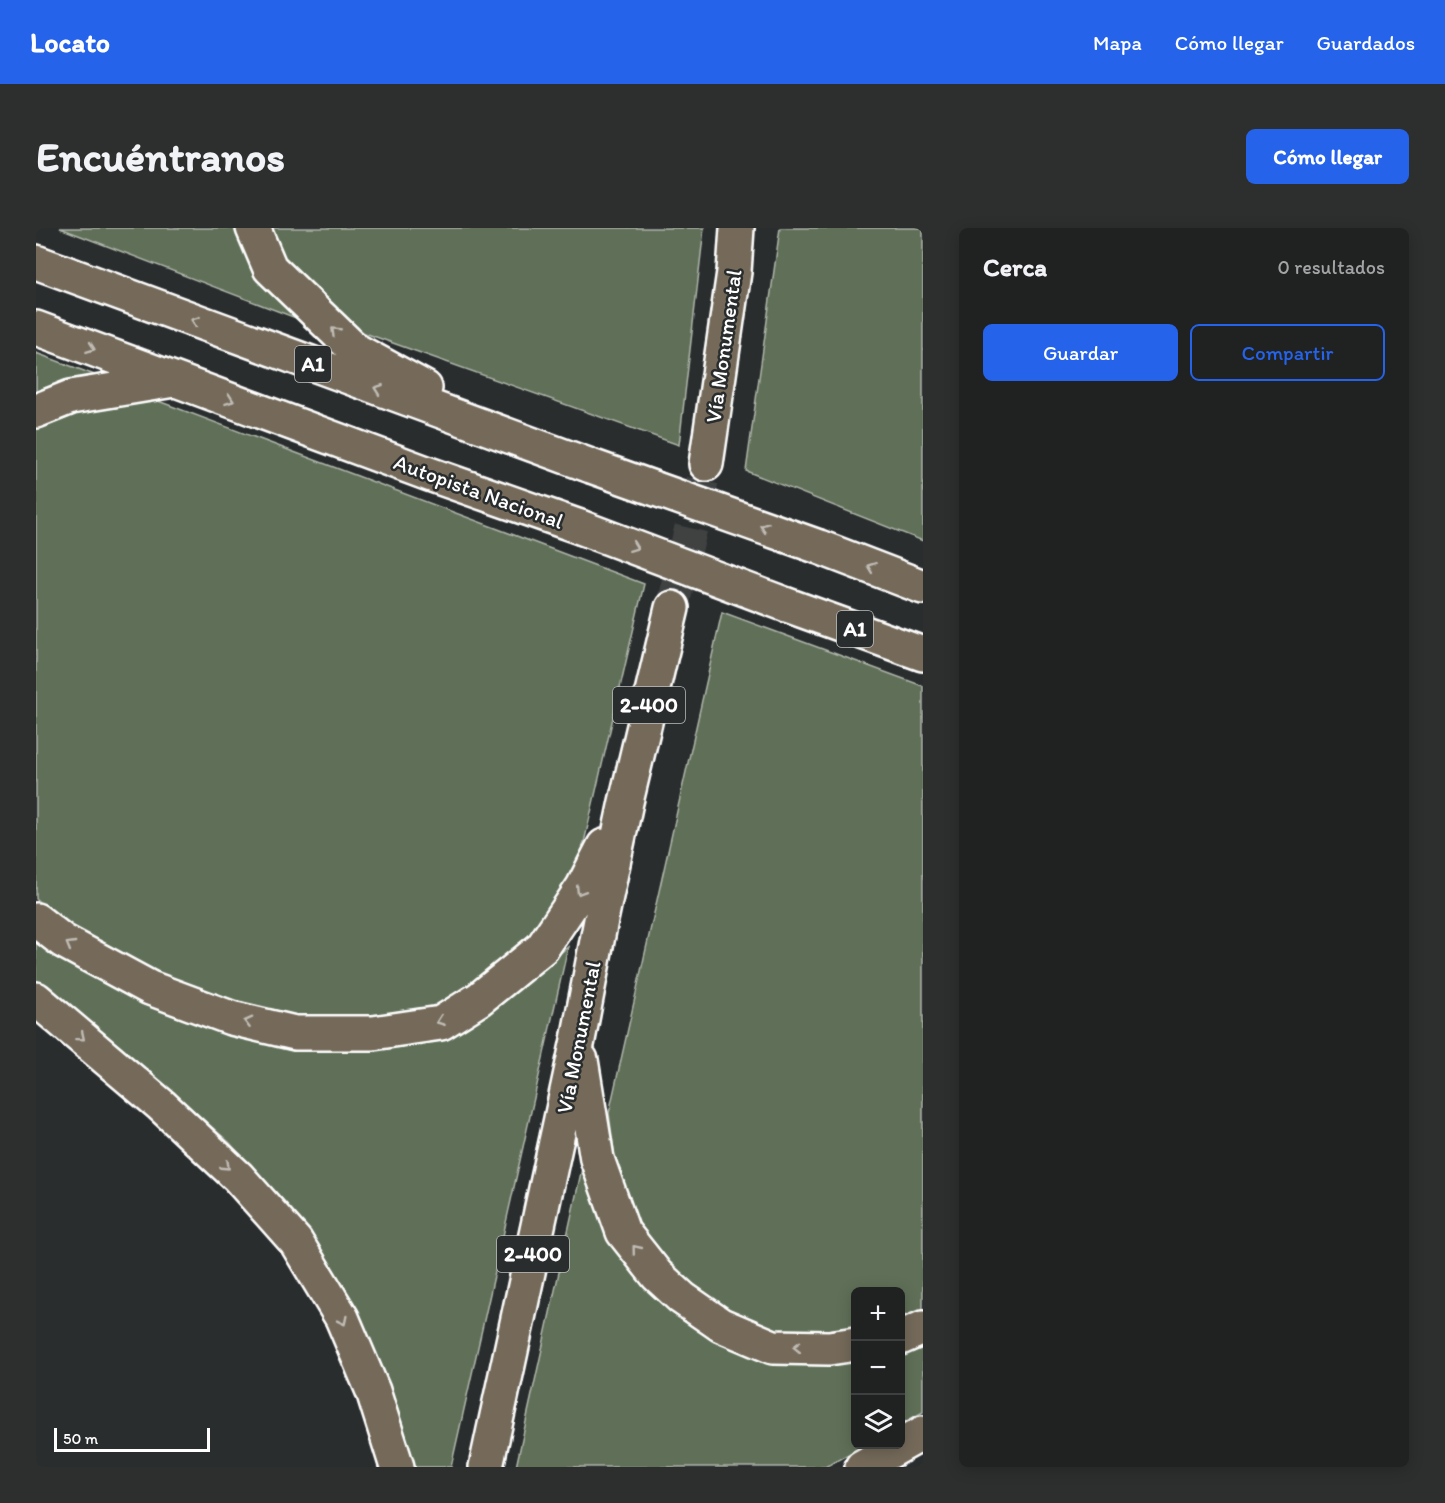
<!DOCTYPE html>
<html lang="es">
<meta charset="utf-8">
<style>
:root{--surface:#202222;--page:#2d2f2f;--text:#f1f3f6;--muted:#a2a4a5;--line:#3d3f40;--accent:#2563eb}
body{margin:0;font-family:Itim,sans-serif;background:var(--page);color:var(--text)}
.controls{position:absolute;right:18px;bottom:18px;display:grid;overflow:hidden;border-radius:9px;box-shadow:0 3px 15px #0003}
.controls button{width:54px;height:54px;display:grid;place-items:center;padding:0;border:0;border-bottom:2px solid var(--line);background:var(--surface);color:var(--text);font:30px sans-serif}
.scale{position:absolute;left:18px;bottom:15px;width:156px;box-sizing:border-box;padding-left:6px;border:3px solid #fff;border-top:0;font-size:16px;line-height:21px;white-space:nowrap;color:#fff;-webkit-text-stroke:4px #2a2d2e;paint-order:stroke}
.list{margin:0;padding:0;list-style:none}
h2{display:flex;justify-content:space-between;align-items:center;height:78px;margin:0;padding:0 24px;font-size:26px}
h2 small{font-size:20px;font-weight:400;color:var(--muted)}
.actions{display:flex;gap:12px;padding:18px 24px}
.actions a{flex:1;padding:14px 0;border:2px solid var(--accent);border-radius:9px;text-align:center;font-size:21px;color:var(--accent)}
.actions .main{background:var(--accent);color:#fff}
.icon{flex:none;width:33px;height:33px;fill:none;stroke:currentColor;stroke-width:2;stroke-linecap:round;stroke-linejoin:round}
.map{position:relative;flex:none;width:887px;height:1239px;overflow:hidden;border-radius:9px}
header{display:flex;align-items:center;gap:36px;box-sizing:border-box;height:84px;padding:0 30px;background:var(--accent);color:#fff}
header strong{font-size:28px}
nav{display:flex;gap:33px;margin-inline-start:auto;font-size:21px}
.intro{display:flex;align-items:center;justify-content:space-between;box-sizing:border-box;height:144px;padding:0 36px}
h1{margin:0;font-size:42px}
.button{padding:15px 27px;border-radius:9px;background:var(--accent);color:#fff;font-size:21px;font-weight:700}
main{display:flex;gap:36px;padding:0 36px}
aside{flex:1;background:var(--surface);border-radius:9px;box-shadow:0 3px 15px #0003}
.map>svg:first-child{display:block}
.green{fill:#606f58;stroke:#b0b7ac;stroke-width:1.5}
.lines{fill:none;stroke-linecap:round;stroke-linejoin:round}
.highway-tunnel{stroke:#3f4243;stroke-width:33;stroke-dasharray:33 16;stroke-linecap:butt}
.highway-casing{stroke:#fff;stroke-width:38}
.highway{stroke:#746a5a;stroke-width:33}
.highway-bridge-casing{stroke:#fff;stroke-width:38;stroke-linecap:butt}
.highway-bridge{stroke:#746a5a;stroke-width:33}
.oneway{stroke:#c0bcb5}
.labels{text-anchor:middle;stroke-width:5;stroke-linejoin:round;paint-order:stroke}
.shield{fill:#2a2d2e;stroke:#bfc0c0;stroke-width:1.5}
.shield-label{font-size:21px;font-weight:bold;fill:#fff}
.street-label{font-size:22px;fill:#fff;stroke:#2a2d2e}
</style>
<header>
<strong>Locato</strong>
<nav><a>Mapa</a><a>Cómo llegar</a><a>Guardados</a></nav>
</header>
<div class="intro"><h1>Encuéntranos</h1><a class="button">Cómo llegar</a></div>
<main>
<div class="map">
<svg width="887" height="1239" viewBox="0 0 887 1239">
<rect width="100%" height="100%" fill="#2a2d2e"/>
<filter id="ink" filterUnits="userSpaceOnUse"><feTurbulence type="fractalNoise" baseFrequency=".0167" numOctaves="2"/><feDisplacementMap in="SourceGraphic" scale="12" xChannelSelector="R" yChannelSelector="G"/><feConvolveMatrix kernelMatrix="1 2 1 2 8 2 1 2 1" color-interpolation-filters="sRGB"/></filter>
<g filter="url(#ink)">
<path class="green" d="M24 0H199L265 92Z
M232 0H668L643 217 326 104 250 41Z
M744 0H887V313L710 243Z
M0 125 72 152 9 161 0 165Z
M117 171 608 356 543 636 508 699 447 758 379 791 243 790 175 772 39 708 0 671V195L53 182Z
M686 384 887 458V1089L865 1096 864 1064H820L819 1109H756L711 1096 661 1068 617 1026 583 961 573 885Z
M0 705 11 715 92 768 181 800 263 818 309 822 369 812 494 749 532 719 415 1239H369L274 1010 194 915 85 819 0 752Z
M548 931 626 1069 819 1131 820 1216 829 1217 789 1239H480Z
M887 1112V1184L865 1196 864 1120Z"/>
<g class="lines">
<path class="highway-tunnel" d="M636 380 670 236"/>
<g class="highway-casing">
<path id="highway" d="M217 0 234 40 319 122 389 160
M0 34 555 238
M0 100 393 246 544 299
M0 183 35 169 138 152
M670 236 698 44 701 0
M783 319 887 359
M751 377 887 426
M0 692 27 713 114 760 195 790 259 805H337L405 795 443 771 506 720 547 659 568 618
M0 771 125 877 202 949 260 1014 306 1090 337 1163 361 1239
M545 832 561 931 587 1004 621 1047 646 1070 685 1097 737 1119 793 1120 820 1116
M864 1110 887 1100
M450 1239 542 812 565 692 590 574 636 380
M826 1239 887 1205"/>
</g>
<use href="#highway" class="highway"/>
<g class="highway-bridge-casing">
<path id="highway-bridge" d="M555 238 783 319
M544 299 751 377"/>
</g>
<use href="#highway-bridge" class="highway-bridge"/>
</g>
<defs><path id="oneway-chevron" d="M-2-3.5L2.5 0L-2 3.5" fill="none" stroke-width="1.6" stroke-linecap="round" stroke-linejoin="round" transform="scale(1.5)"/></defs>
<g class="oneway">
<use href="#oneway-chevron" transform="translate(159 93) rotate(-160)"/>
<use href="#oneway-chevron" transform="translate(299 103) rotate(-136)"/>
<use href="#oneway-chevron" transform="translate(55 120) rotate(20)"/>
<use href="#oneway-chevron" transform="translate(342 161) rotate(-160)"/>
<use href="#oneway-chevron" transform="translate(194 172) rotate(20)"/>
<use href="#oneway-chevron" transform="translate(728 299) rotate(-161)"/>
<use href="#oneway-chevron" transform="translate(598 319) rotate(21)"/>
<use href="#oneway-chevron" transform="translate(835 339) rotate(-159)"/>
<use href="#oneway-chevron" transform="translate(544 663) rotate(122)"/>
<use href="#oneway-chevron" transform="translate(34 717) rotate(-150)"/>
<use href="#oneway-chevron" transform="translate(404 793) rotate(160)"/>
<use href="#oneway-chevron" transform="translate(212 794) rotate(-166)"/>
<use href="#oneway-chevron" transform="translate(45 809) rotate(40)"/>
<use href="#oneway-chevron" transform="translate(190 938) rotate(43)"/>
<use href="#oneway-chevron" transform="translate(600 1021) rotate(-129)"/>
<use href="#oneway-chevron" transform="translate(307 1093) rotate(64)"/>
<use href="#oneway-chevron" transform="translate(761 1119) rotate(-179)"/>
</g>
</g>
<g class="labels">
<g class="shield">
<rect x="259" y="118" width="36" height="36" rx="4.5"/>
<rect x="801" y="383" width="36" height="36" rx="4.5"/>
<rect x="577" y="459" width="72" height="36" rx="4.5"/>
<rect x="461" y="1008" width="72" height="36" rx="4.5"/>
</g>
<g class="shield-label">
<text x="277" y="143">A1</text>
<text x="819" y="408">A1</text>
<text x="613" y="484">2-400</text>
<text x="497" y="1033">2-400</text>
</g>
<g class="street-label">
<text transform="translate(687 118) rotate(-82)" y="8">Vía Monumental</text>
<text transform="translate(443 263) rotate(20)" y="8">Autopista Nacional</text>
<text transform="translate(542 809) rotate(-79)" y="8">Vía Monumental</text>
</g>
</g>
</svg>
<div class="controls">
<button>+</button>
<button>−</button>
<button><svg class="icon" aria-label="layers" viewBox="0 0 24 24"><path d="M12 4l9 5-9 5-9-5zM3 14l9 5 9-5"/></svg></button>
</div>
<div class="scale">50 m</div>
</div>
<aside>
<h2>Cerca<small>0 resultados</small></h2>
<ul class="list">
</ul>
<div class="actions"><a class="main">Guardar</a><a>Compartir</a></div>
</aside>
</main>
